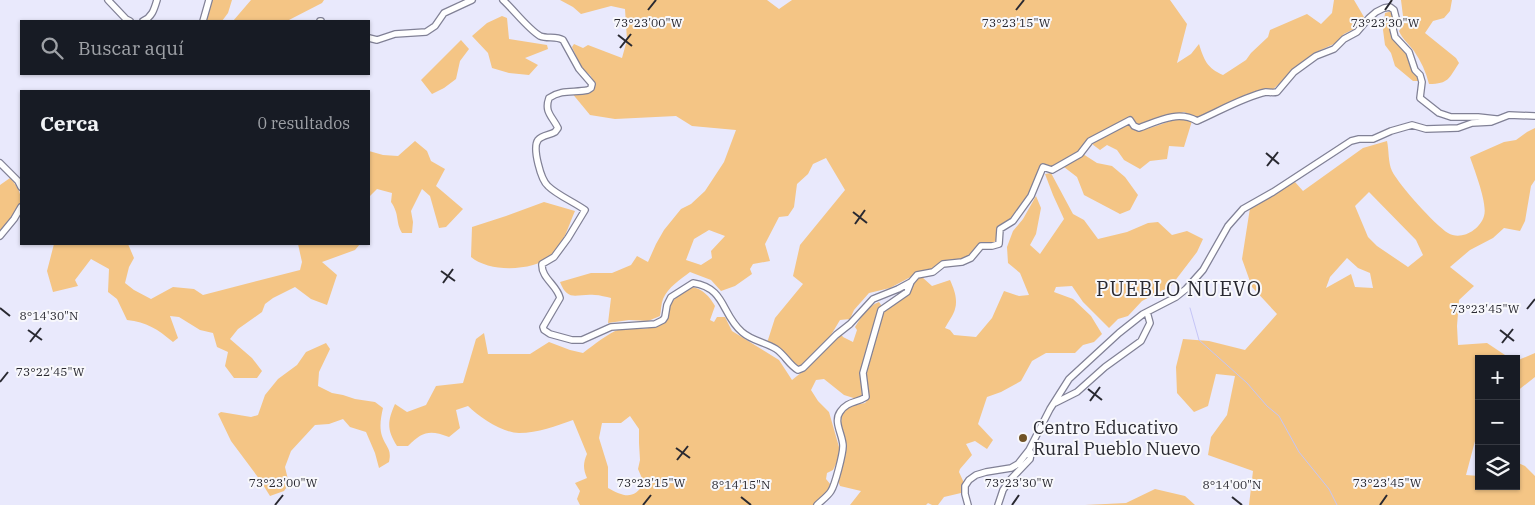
<!DOCTYPE html>
<html lang="es">
<meta charset="utf-8">
<style>
:root{--surface:#171b24;--page:#20242c;--text:#f1f3f6;--muted:#9ea1a6;--line:#363941}
body{margin:0;font-family:"IBM Plex Serif",serif;background:var(--page);color:var(--text)}
.controls{position:absolute;right:15px;bottom:15px;display:grid;overflow:hidden;border-radius:0px;box-shadow:0 1px 4px #0004}
.controls button{width:45px;height:45px;display:grid;place-items:center;padding:0;border:0;border-bottom:1px solid var(--line);background:var(--surface);color:var(--text);font:25px sans-serif}
.list{margin:0;padding:0;list-style:none}
h2{display:flex;justify-content:space-between;align-items:center;height:65px;margin:0;padding:0 20px;font-size:21px}
h2 small{font-size:16px;font-weight:400;color:var(--muted)}
.icon{flex:none;width:28px;height:28px;fill:none;stroke:currentColor;stroke-width:2;stroke-linecap:round;stroke-linejoin:round}
.map{position:relative;flex:none;width:1535px;height:505px;overflow:hidden}
.search{position:absolute;background:var(--surface);box-shadow:0 1px 4px #0004;left:20px;top:20px;width:350px;height:55px;display:flex;align-items:center;gap:12px;box-sizing:border-box;padding:0 18px;border-radius:0px;color:var(--muted);font-size:19px}
.panel{position:absolute;background:var(--surface);box-shadow:0 1px 4px #0004;left:20px;top:90px;width:350px;height:155px;border-radius:0px}
.map>svg:first-child{display:block}
.green{fill:#f4c585;fill-rule:evenodd}
.lines{fill:none;stroke-linecap:round;stroke-linejoin:round}
.stream{stroke:#c5c5f7;stroke-width:1}
.minor-casing{stroke:#818196;stroke-width:8}
.minor{stroke:#fff;stroke-width:5.5}
.ticks{fill:none;stroke:#292931;stroke-width:2}
.poi-dot{fill:#705226;stroke:#f8f8fc;stroke-width:2}
.labels{text-anchor:middle;stroke-width:4;stroke-linejoin:round;paint-order:stroke}
.poi-label{font-size:18px;fill:#292931;stroke:#f8f8fc;text-anchor:start}
.quarter-label{font-size:20px;letter-spacing:1px;fill:#292931;stroke:#f8f8fc}
.ticks-label{font-size:12px;text-anchor:middle;fill:#292931;stroke:#f8f8fc;stroke-width:4;stroke-linejoin:round;paint-order:stroke}
</style>
<div class="map">
<svg width="1535" height="505" viewBox="0 0 1535 505">
<rect width="100%" height="100%" fill="#e9e9fc"/>
<path class="green" d="M212 0H232L228 13 222 21H207V15Z
M251 0H324L322 3 287 21H233Z
M560 0H767L779 9 792 0H1170L1187 24 1177 63 1191 54 1199 44C1204 60 1207 68 1223 75L1246 60 1251 53 1268 37 1270 30 1307 14 1321 24 1332 13 1334 0H1354L1364 17 1354 29 1344 34 1336 43 1314 53 1272 90H1261L1245 95 1197 118 1184 112 1139 126 1120 122 1079 152 1052 168 1041 165 1033 183 1030 196 1022 204 1011 219 997 231 996 240 992 245 982 242 971 253V256L962 261H945L938 264 929 271 918 273 890 288 869 293 854 310 850 319 840 320 828 340 806 364 800 367 767 343 775 318 803 284 793 276 800 245 845 190 826 158 813 164 808 174 797 184 794 207 788 216 779 217 765 244 770 261 753 264 750 269 752 274 735 286 721 291 711 280 690 272C681 279 668 287 663 299 661 304 661 311 660 316L648 321 629 320 608 323 611 298C606 297 600 295 595 295 577 293 568 303 560 282L591 273H612L631 265 637 256 648 262 656 244 664 230 681 209 691 204 705 191 724 162 736 130 692 126 676 116 615 119 590 115 571 92H591L594 88V82L590 75 582 69 572 47 574 44 583 48 588 45 622 58 627 40 625 9 611 6 581 14 573 7ZM709 230 725 236 711 251 712 258 701 265 686 260 694 239Z
M1401 0H1452L1450 11 1444 18 1433 21 1425 33 1456 58 1459 63C1449 78 1449 84 1429 84 1426 72 1421 61 1414 51 1409 44 1403 40 1399 31L1404 24Z
M1392 11 1393 19 1390 30 1395 41 1406 53 1414 73 1417 76 1419 81H1413L1395 66 1391 53 1385 45 1383 30 1385 13Z
M502 16 507 18 509 39 547 45 548 49 525 58 538 65 529 75 509 73 492 68 488 53 472 36 487 23Z
M461 40 469 49 460 61 456 79 444 88 432 94 421 80Z
M1181 118 1192 121 1184 147 1169 146 1167 159 1150 161 1140 169 1124 160 1117 150 1107 145 1100 150 1092 144 1128 123 1135 129C1150 131 1166 121 1181 118Z
M1535 128V180L1531 186 1525 221 1520 231 1504 228 1493 238 1470 250 1450 267 1474 286 1459 300 1457 326 1458 345 1487 343 1511 359H1479V426L1466 475 1479 476V486H1516V462L1525 466 1535 476V505H1249L1253 471 1208 455 1211 437 1227 415 1235 376 1216 374 1208 406 1194 412 1177 393 1176 367 1183 339 1209 341 1245 350 1277 314 1252 287 1242 259 1250 208 1295 182 1303 191 1363 148 1387 141C1389 150 1388 163 1392 171 1399 185 1435 225 1448 233 1461 241 1480 230 1484 216 1488 204 1474 169 1470 157L1504 142 1516 140 1527 132ZM1369 192 1416 240 1423 255 1408 267 1377 246 1368 237 1355 206ZM1347 258 1358 268 1370 273 1373 288 1355 287 1351 274 1326 288 1330 277Z
M415 141 427 151 431 161 445 169 436 186 463 209 446 227 439 228 430 196 422 189 411 211 413 222 412 233H402C395 221 400 215 391 202L392 193 377 189 369 197V151L383 155 398 156Z
M1083 154 1097 163 1112 166 1125 177 1138 195 1130 210 1120 214 1084 195 1077 177 1064 167Z
M1051 173 1073 214 1084 220 1098 239 1127 232 1148 223 1158 222 1172 235 1187 231 1203 239 1197 252 1171 286 1142 301 1128 316 1118 319 1109 328 1083 302 1072 286 1056 287 1054 292 1073 299 1091 316 1102 334 1094 342 1083 345 1075 353H1046L1032 361 1021 381 1001 392 987 397 978 424 993 440 987 449 975 441 966 444 972 455 960 469 959 472 964 483 961 493 944 497 938 505H932L928 503 926 505H850L861 491 840 486 837 478 845 457 841 423 842 414 850 406 865 403 869 398 865 371 882 314C888 305 899 302 908 294 915 288 910 280 922 277L932 286 950 280C954 289 958 299 955 309 954 314 948 322 945 328L950 330 954 335 976 337 992 318 1004 291 1019 296 1029 295 1020 273 1008 263 1007 247 1013 231 1023 219 1036 196 1041 208 1036 234 1030 245 1040 254 1064 219 1053 195 1045 174Z
M10 178C22 191 21 196 21 213L0 237V185Z
M544 202 575 211C570 222 562 248 552 256 533 271 490 273 471 257L472 227 506 216Z
M54 244H128L134 258 129 267 125 283 134 290 151 299 173 287 194 289 203 295 300 270 302 262 298 244H360L355 250 322 262 337 275 327 305 311 299 295 287 273 298 265 304 262 312 238 329 230 339 252 358 262 371 257 378H234L225 366 228 352 217 347 213 333 200 330 179 317 170 316 178 338 173 342C157 329 147 322 127 320L117 299 108 292 109 269 91 259 75 280 78 286 53 292 47 271Z
M692 287C703 289 710 297 715 306L710 320 714 322 717 317H725L732 331 779 360 792 380 807 368 836 337 841 334 843 337 853 342 857 330 855 327C861 317 868 306 879 302L883 308 877 314 874 331 861 375 862 397 860 400 844 395 824 379 816 380 811 390 818 401 829 412 841 454 833 470 827 473 826 479 831 485 827 492 814 505H580L577 499 580 491 575 483 587 478C583 469 583 463 587 454L573 420C556 426 538 433 519 433 503 433 479 417 468 406L456 410 460 428 449 437C430 430 423 431 408 446H397C387 430 387 422 395 404L407 412 426 405 436 386 463 383 476 339 484 333 488 354H530L549 342 570 350 583 353C595 344 607 334 620 329 626 327 633 329 639 329 658 328 670 323 670 303L684 291ZM630 416 639 429V443L640 460 638 469 644 483C634 500 624 497 608 488V467L599 438 602 423H621Z
M326 343 330 349 319 372 318 386 332 393 343 395 355 399 375 402 383 408C381 417 379 427 382 436 386 448 392 448 389 462L379 468 375 453 366 432 350 427 343 419 329 424 315 425 291 451 285 467 289 484 284 491 270 496 260 480 231 441 218 414 221 412 251 417 258 415 265 395 278 379 297 365 306 352Z
M1535 353V377L1516 392V361Z
M1155 489 1185 496 1195 505H1085L1126 503Z"/>
<g class="lines">
<path class="stream" d="M1190 308 1199 340 1247 383 1267 406 1279 416 1299 452 1329 489 1337 505"/>
<g class="minor-casing">
<path id="minor" d="M108 0 126 19 130 21
M503 0C514 10 528 29 540 36 547 39 556 36 563 40L579 69 592 84 591 88 588 90C574 93 562 89 549 98 544 112 552 116 558 128L555 132C550 135 542 135 538 140 532 148 541 180 548 186 557 195 574 202 585 210L568 238 554 257 542 264C541 278 557 285 560 298L543 327 544 330 550 334 572 340H582L611 327 655 324 663 320 665 317 667 305 671 297 693 283C726 288 721 314 742 332 752 341 765 342 776 349 785 355 789 365 798 370L803 368 836 335 850 324 873 299 898 289 911 282 917 275 933 272 943 264 962 262 971 258 981 246H992L999 244 1000 229 1013 221 1031 196 1043 167 1052 170 1080 154 1090 141 1130 120 1134 126 1139 128C1158 121 1178 110 1197 121 1218 112 1243 97 1266 92 1269 92 1273 93 1277 92L1294 72 1316 56 1334 49 1344 39 1357 32 1369 18 1376 12 1384 8 1390 7 1394 10 1396 18 1393 29 1395 37 1409 52 1415 70 1420 75 1422 82 1420 98 1439 113 1451 117H1478L1496 119
M143 21C152 17 154 10 157 0
M203 21 209 0
M320 21H321
M369 38 377 40 395 34 426 32 435 26 444 13 472 0
M0 163 18 181 21 187
M0 236 14 219 21 207
M1055 403 1077 392 1105 367 1141 341 1150 323 1147 312
M817 505C821 501 828 496 831 491 835 485 843 454 843 446 843 435 833 422 840 412 847 401 857 403 866 397L863 373 881 310 907 292 911 282
M968 505 965 494V486L969 480 976 475 986 472 1011 468 1018 464 1029 450 1050 409 1069 379 1119 333 1143 314 1176 297 1186 289 1203 270 1228 226 1243 209 1273 192 1351 141 1359 139H1373L1391 131 1412 125 1426 129 1458 128 1472 123 1491 122 1509 115 1535 116
M998 505 1003 490 1010 480 1030 459 1031 453 1029 450"/>
</g>
<use href="#minor" class="minor"/>
</g>
<path class="ticks" d="M648 10 656 0M1016 10 1024 0M1385 10 1392 0M618 35 632 46M620 48 631 34M1266 153 1279 164M1267 166 1278 152M853 212 867 223M855 224 865 210M441 271 455 281M443 283 453 269M0 308 10 316M1527 309 1535 299M28 330 42 340M1500 330 1514 341M30 342 41 328M1502 343 1513 329M0 382 8 372M1088 389 1102 400M1090 401 1100 387M676 448 690 458M677 460 688 446M741 497 751 505M1232 497 1242 505M275 505 283 495M643 505 651 495M1012 505 1019 495M1380 505 1387 495"/>
<circle class="poi-dot" cx="1023" cy="438" r="5"/>
<g class="labels">
<g class="poi-label">
<text x="1033" y="434">Centro Educativo<tspan x="1033" dy="21">Rural Pueblo Nuevo</tspan></text>
</g>
<g class="quarter-label">
<text x="1179" y="296">PUEBLO NUEVO</text>
</g>
</g>
<g class="ticks-label">
<text x="648" y="27">73°23'00"W</text>
<text x="1016" y="27">73°23'15"W</text>
<text x="1385" y="27">73°23'30"W</text>
<text x="1485" y="313">73°23'45"W</text>
<text x="49" y="320">8°14'30"N</text>
<text x="50" y="376">73°22'45"W</text>
<text x="283" y="487">73°23'00"W</text>
<text x="651" y="487">73°23'15"W</text>
<text x="1019" y="487">73°23'30"W</text>
<text x="1387" y="487">73°23'45"W</text>
<text x="741" y="489">8°14'15"N</text>
<text x="1232" y="489">8°14'00"N</text>
</g>
</svg>
<div class="controls">
<button>+</button>
<button>−</button>
<button><svg class="icon" aria-label="layers" viewBox="0 0 24 24"><path d="M12 4l9 5-9 5-9-5zM3 14l9 5 9-5"/></svg></button>
</div>
<div class="search"><svg class="icon" aria-label="search" viewBox="0 0 24 24"><circle cx="10" cy="10" r="6"/><path d="M15 15l6 6"/></svg>Buscar aquí</div>
<section class="panel">
<h2>Cerca<small>0 resultados</small></h2>
<ul class="list">
</ul>
</section>
</div>
